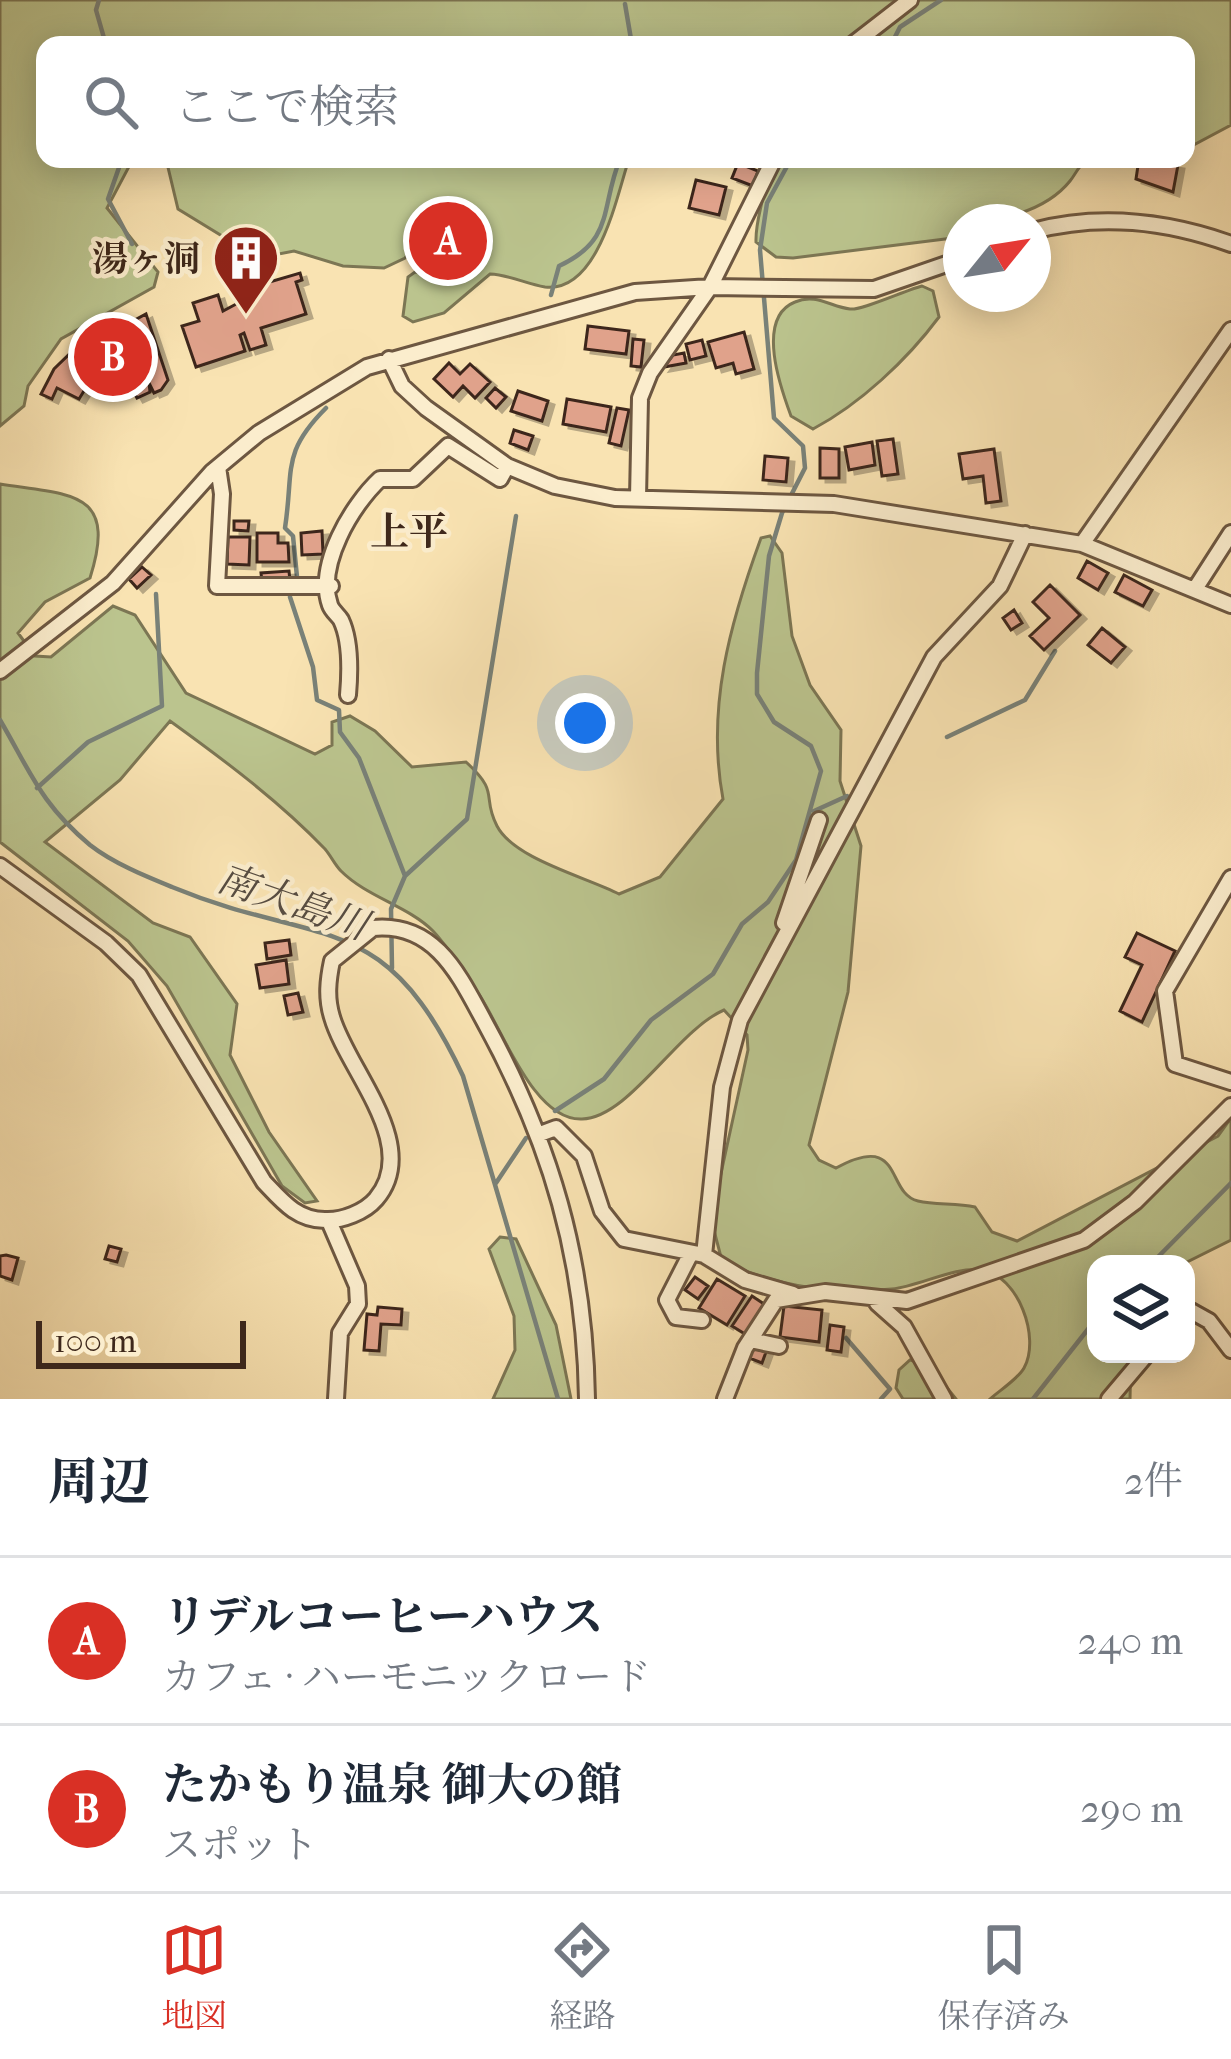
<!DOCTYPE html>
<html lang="ja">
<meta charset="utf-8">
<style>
:root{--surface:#fff;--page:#f2f2f3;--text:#1f2937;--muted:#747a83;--line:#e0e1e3;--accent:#d93025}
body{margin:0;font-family:"IM FELL French Canon","Noto Serif JP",serif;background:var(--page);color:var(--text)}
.controls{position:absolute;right:36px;bottom:36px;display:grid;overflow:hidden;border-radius:24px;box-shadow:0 6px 30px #0003}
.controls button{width:108px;height:108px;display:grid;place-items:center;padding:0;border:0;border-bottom:3px solid var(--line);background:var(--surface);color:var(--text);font:60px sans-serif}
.compass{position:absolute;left:943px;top:204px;width:108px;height:108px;border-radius:50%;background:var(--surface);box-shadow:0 6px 30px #0003;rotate:60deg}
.scale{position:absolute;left:36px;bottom:30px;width:210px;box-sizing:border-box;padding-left:12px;border:6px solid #3e281b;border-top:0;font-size:33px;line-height:42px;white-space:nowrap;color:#3e281b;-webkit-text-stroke:9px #fbedcd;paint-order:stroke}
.you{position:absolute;left:585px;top:723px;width:42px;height:42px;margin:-30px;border:9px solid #fff;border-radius:50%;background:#1a73e8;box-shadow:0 0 0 18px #1a73e833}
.badge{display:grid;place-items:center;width:78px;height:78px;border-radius:50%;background:var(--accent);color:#fff;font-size:39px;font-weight:700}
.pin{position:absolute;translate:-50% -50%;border:6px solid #fff;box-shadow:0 3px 12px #0006}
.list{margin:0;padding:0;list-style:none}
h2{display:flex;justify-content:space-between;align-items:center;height:156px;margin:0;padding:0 48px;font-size:51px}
h2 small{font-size:39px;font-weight:400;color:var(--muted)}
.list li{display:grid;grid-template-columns:78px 1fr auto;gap:36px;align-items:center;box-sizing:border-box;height:168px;padding:0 48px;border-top:3px solid var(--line)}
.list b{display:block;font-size:45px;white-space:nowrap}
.list p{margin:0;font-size:39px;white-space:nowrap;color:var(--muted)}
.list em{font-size:39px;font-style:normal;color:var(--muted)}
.icon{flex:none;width:66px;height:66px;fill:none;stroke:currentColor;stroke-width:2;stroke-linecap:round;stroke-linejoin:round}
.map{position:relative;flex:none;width:1231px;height:1399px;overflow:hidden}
.search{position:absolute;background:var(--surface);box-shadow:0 6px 30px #0003;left:36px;right:36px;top:36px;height:132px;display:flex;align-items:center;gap:30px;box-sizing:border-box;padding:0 42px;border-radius:24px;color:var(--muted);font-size:45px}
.sheet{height:492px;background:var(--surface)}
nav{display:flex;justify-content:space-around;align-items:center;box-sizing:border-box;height:168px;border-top:3px solid var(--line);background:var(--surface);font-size:33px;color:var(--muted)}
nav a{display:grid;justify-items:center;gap:6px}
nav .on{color:var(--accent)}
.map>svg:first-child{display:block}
.green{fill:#bbc48e;stroke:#7c7654;stroke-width:3}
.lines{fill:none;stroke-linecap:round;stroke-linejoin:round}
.stream{stroke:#798178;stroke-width:4.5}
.building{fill:#e0a28b;stroke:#3e281b;stroke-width:3;filter:url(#shadow)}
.minor-casing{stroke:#6d5741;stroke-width:20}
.minor{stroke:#fbedcd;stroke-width:14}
.labels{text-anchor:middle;stroke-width:9;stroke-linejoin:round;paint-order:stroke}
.poi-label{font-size:36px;font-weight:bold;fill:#3e281b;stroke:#fbedcd;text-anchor:end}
.neighbourhood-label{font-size:39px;font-weight:bold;fill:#3e281b;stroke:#fbedcd}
.water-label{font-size:39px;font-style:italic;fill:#574d42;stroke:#fbedcd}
</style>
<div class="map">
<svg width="1231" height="1399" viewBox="0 0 1231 1399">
<defs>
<filter id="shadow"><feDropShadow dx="6" dy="4" stdDeviation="0" flood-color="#0004"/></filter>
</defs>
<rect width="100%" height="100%" fill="#f9e3b2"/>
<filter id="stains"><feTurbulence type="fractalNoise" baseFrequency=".00167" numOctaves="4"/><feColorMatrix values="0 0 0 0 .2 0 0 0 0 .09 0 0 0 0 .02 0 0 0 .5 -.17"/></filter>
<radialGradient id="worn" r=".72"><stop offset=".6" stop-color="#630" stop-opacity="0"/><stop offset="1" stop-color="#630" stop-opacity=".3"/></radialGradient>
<path class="green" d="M0 0H1231V125L1186 149V45H45V159H133L107 208 158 272 154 287 61 339 28 386 24 406 0 426Z
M166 159H629C617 194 599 293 545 287 526 284 510 275 490 274L444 313 413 322 403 316 408 277 415 272C441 275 448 274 471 257L467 229 457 222 429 227 405 258 384 268 343 266 294 251 258 258 178 209Z
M759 159H1088C1078 166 1077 172 1070 181 1045 212 998 222 961 222V235L953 238 793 258 776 257 756 242C755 210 773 190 759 159Z
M922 286 933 291 939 317C907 360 860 404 813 429L791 416C781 389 755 318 795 302 816 293 831 307 850 309 861 311 906 290 922 286Z
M0 484C71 495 118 490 90 578L45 602 18 633 35 656 51 657 113 606 135 615 186 693 315 754 332 745V722L350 716 375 731 412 767 466 762C501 794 481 795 497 826 514 859 586 877 619 894L660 877 723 799C706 708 730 623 761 538L770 536 782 553 792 636 810 685 841 730 840 781 861 846 848 992 809 1145 819 1160 836 1168C904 1131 885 1193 918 1201 935 1205 956 1203 975 1207L992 1232 1017 1241 1218 1136 1231 1118V1240L1183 1264H1096V1354H1131L1130 1399H990C1000 1390 1018 1379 1024 1368 1041 1338 1018 1275 982 1270 955 1266 920 1286 892 1289 833 1295 775 1286 722 1261L711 1219 748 1050 747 1035 724 1010C677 1030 629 1118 582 1119 532 1121 501 1024 476 990 463 971 449 948 433 931 408 906 367 897 341 871 335 865 331 856 325 849 279 801 224 760 170 721L120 780 45 842 153 923 190 937 237 1004 230 1055 269 1132 317 1201 305 1203 282 1186 167 986 128 941 0 842Z
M500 1237 516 1239 556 1325 571 1399H493L515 1350 514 1316 489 1249Z
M910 1360 929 1365 956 1399H903L896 1388 899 1370Z"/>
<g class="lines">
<path class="stream" d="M99 0 96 10 106 45
M625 4 632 45
M891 45 900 27 941 0
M122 159 108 199 132 244
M551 295 559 266C615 240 600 208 620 159
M297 577 293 536 285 528C294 469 281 453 326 408
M290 597 313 667 317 700 339 710 340 732 359 758 405 876
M0 720C31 773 41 804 90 845 113 863 145 876 172 887 319 948 383 905 463 1076L558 1399
M947 737 1025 700 1055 651
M37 788 88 742 162 706 156 594
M814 811 847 796
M392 968 391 909 405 876 467 819 516 516
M555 1111 604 1079 651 1020 713 974 742 924 768 902 796 860 821 771 811 746 774 722 757 694V673L769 556 782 513 805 468 803 446 774 418 760 250 767 203 791 159
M496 1183 526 1138
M1151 1264 1231 1183
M846 1338 890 1389 881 1399
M1033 1399 1096 1319"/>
</g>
<path class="building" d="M1139 159 1178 165 1173 192 1136 179Z
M738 163 758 171 753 186 732 178Z
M696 180 726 187 719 215 689 208Z
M435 229 465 232 461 249 466 255 449 267 433 250Z
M300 273 302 280 296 282 306 314 261 328 266 345 250 350 244 333 240 335 245 351 196 367 182 326 199 321 193 303 218 295 223 311 240 302 239 291Z
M146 314 168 380 161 390 154 393 149 383 150 392 137 398 120 367 91 391 87 386 79 399 57 388 52 399 41 394 54 369 87 337 103 328 107 335Z
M588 326 629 331 626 354 585 349Z
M744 332 754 369 736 374 733 363 716 368 708 342Z
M633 339 644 340 641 367 631 366Z
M702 340 706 356 690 360 686 344Z
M684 353 686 363 664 367 673 355Z
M449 363 460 374 470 364 490 382 475 398 463 386 453 397 434 379Z
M495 388 506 397 496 408 486 398Z
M518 391 548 401 542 421 511 411Z
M567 399 611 407 606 432 563 424Z
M617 408 629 410 621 446 609 443Z
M514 430 533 436 528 450 510 443Z
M893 439 898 474 882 476 877 441Z
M872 442 875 465 849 470 845 447Z
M820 448 839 449V478H820Z
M994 449 1001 501 986 503 983 476 963 479 959 454Z
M765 456 788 458 786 482 763 480Z
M234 521H249L248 531 234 530Z
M322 531 323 554 302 555 301 533Z
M257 533H278V543H288L289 562H257Z
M228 537H250L249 565 227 564Z
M1087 561 1108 573 1098 590 1078 578Z
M142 567 151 575 137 588 129 579Z
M289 571 290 581 262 582 261 573Z
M1124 575 1152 590 1143 606 1115 592Z
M1050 585 1080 615 1044 650 1030 636 1049 618 1033 602Z
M1014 610 1022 623 1011 630 1003 618Z
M1102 628 1125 647 1111 663 1088 645Z
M1137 933 1175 951 1142 1022 1120 1011 1142 965 1125 957Z
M289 940 291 955 267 959 265 943Z
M286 960 289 984 260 988 256 965Z
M298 993 303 1012 288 1015 284 996Z
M109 1246 121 1249 117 1262 105 1259Z
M6 1255 18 1258 12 1280 0 1276V1256Z
M695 1277 708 1286 698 1299 685 1290Z
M717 1279 745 1296 727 1325 699 1308Z
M752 1296 764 1304 745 1334 732 1326Z
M784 1306 822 1310 819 1342 780 1337Z
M378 1307 402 1309 401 1325 381 1324 379 1351 364 1350 367 1314 377 1315Z
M830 1325 844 1327 841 1352 827 1350Z
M753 1348 766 1352 762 1363 749 1358Z"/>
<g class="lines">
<g class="minor-casing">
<path id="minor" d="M852 45 910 0
M1033 231C1101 213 1166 221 1231 244
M389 359 402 386 426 408 507 466 555 486 615 498 834 504 1082 544 1231 605
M218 467 222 494 217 586H331
M638 498 640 398 650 373 710 287 774 159
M1082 544 1231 330
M1195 589 1231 533
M0 671 113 583 212 472 259 433 367 367 635 292 710 287 874 289 961 259
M348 695C350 672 351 641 341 620 338 615 332 611 330 605 316 565 352 505 380 479H413L448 446 500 479 507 466
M0 866 106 943 139 975 264 1182C282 1201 297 1220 325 1220 342 1221 365 1212 376 1199 422 1145 347 1070 332 1017 326 998 328 980 332 961L373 928C435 922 459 975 484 1021 551 1143 585 1259 587 1399
M1231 878 1165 991 1175 1064 1231 1082
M784 923 819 820
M540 1134 556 1128 584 1156 602 1211 624 1239 704 1255 745 1280 793 1294
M329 1221 357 1286 358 1304 340 1333 336 1399
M690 1255 667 1300 676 1317 702 1320
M704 1255 722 1087 740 1020 934 657 1000 586 1025 534
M877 1303 904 1327 944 1399
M1186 1317 1191 1311 1209 1321 1231 1350
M750 1340 779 1346
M725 1399 745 1348 776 1300 825 1292 907 1301 1084 1240 1135 1202 1231 1106
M1109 1399 1147 1354"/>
</g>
<use href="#minor" class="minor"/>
</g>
<defs>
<g id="building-pin" transform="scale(3.45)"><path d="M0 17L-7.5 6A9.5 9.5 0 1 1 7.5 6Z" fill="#8f2418" stroke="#fbedcd"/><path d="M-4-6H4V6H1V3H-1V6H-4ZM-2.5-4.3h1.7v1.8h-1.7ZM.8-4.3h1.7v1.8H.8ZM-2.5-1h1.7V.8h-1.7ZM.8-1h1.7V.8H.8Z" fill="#fff"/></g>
</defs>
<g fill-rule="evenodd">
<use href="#building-pin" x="246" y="258"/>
</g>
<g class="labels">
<g class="poi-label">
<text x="200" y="271">湯ヶ洞</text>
</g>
<g class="neighbourhood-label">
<text x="409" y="545">上平</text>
</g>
<g class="water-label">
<text transform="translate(293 901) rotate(19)" y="14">南大島川</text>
</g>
</g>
<rect width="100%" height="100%" filter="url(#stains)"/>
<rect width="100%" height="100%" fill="url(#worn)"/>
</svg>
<div class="controls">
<button><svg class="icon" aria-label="layers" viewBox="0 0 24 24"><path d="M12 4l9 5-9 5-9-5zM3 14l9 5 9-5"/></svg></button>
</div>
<svg class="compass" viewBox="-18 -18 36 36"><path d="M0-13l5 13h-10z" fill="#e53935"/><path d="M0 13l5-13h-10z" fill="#747a83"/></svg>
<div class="scale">100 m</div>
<div class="you"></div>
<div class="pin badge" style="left:448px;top:241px">A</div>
<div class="pin badge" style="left:113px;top:357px">B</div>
<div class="search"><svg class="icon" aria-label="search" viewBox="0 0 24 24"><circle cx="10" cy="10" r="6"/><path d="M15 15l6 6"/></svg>ここで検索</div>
</div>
<section class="sheet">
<h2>周辺<small>2件</small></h2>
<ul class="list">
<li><span class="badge">A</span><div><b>リデルコーヒーハウス</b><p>カフェ · ハーモニックロード</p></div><em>240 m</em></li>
<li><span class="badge">B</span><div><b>たかもり温泉 御大の館</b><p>スポット</p></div><em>290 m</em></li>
</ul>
</section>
<nav>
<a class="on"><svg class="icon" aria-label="map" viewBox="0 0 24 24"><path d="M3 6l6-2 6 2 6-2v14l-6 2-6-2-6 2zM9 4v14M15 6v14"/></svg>地図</a>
<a><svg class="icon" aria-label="directions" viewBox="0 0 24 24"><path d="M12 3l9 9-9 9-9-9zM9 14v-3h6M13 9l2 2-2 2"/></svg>経路</a>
<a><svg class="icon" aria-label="saved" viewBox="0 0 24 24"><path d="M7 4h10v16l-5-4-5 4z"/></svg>保存済み</a>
</nav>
